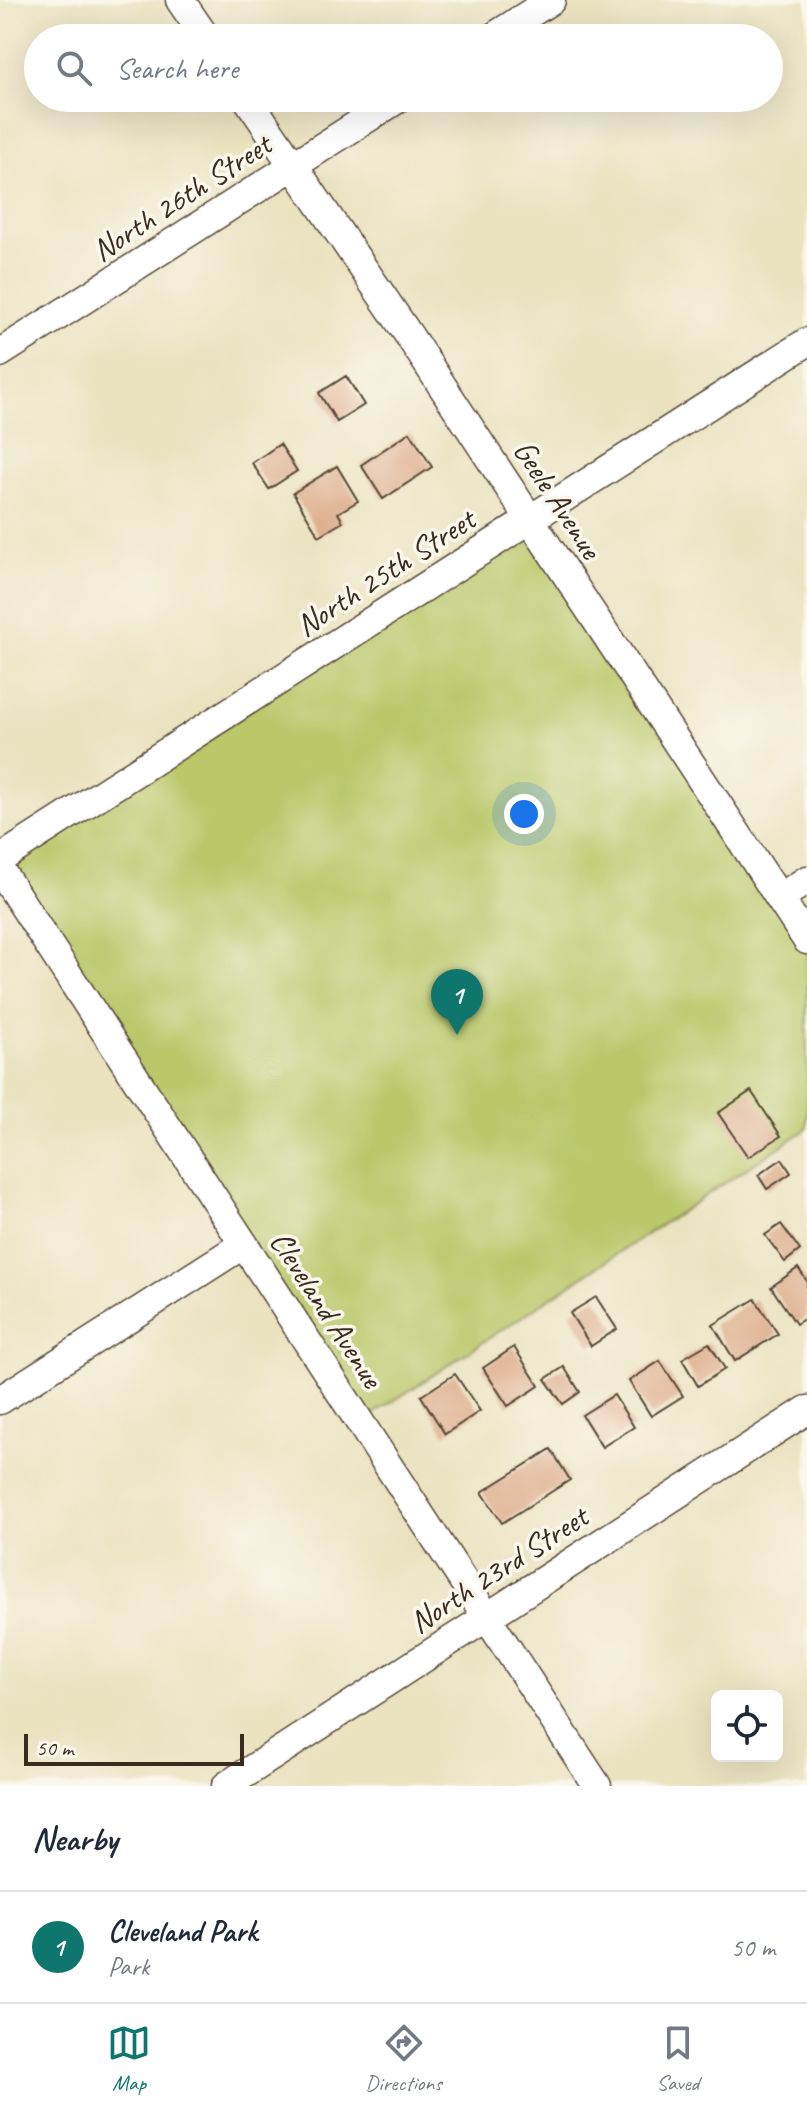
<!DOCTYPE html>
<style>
:root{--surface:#fff;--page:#f6f6f7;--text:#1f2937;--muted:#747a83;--line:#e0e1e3;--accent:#0f766e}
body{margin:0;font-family:Caveat,sans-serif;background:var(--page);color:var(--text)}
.controls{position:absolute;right:24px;bottom:24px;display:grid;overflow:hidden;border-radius:12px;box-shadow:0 8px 32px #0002}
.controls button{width:72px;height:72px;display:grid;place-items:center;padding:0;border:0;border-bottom:2px solid var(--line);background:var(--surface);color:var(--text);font:40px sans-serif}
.scale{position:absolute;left:24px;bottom:20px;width:220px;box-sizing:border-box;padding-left:8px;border:4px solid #3b2a1e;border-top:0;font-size:22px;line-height:28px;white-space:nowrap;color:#3b2a1e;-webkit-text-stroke:6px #fbf7ec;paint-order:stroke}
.you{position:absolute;left:524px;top:814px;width:28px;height:28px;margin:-20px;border:6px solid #fff;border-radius:50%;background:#1a73e8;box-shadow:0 0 0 12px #1a73e833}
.badge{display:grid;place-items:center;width:52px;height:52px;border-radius:50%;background:var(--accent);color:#fff;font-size:26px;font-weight:700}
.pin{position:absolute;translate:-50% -66px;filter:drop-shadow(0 2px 4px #0008)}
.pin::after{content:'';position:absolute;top:42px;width:28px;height:24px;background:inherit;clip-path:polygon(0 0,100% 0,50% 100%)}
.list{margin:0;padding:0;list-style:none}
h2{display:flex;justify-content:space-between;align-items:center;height:104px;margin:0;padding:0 32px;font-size:34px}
h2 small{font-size:26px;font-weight:400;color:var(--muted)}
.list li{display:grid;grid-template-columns:52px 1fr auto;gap:24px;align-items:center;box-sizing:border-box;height:112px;padding:0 32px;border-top:2px solid var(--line)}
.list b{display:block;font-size:30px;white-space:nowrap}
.list p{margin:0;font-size:26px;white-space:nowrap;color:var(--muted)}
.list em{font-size:26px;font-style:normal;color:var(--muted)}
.icon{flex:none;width:44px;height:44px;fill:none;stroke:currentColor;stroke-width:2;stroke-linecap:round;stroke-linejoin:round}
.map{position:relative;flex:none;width:807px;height:1786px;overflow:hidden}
.search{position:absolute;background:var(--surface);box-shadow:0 8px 32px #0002;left:24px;right:24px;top:24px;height:88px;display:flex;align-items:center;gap:20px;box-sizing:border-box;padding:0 28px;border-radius:44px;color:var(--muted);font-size:30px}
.sheet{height:216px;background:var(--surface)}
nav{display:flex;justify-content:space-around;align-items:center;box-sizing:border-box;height:112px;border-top:2px solid var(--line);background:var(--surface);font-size:22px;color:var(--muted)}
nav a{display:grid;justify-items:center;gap:4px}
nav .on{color:var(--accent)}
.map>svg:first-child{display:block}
.green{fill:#bac86a;stroke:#7a7944;stroke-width:2}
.building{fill:#dcaa89}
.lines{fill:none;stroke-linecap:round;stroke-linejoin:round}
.minor-casing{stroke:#554636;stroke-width:31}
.minor{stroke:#fff;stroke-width:28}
.labels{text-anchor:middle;stroke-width:7;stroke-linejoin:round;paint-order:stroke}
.street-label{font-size:32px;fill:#3b2a1e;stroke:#fbf7ec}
</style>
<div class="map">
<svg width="807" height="1786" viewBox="0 0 807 1786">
<rect width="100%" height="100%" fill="#fbf7ec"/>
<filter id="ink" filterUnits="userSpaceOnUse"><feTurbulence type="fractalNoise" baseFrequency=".0125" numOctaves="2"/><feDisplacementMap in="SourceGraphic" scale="16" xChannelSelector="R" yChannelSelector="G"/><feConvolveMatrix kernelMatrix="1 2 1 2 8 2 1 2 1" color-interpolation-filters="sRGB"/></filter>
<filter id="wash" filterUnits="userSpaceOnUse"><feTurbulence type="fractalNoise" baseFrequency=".006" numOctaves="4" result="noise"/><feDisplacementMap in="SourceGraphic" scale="32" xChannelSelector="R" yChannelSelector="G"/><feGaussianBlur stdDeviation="1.8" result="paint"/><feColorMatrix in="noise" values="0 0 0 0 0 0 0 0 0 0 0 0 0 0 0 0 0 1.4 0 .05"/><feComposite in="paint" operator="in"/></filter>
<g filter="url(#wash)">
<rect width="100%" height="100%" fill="#ebe2c0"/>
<path class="green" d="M531 519 807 940V1129L360 1423 0 859Z"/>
<g id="blocks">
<path class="building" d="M346 376 364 405 337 422 319 393Z
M410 432 432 467 383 499 361 465Z
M280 444 297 471 269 489 252 463Z
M337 466 358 501 338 513 343 522 319 536 293 493Z
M751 1091 781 1136 748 1157 718 1113Z
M782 1159 791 1173 767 1189 758 1175Z
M781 1224 800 1250 785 1262 765 1235Z
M798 1268 807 1281V1317L796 1324 771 1287Z
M596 1297 617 1329 591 1346 570 1313Z
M755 1299 778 1334 735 1361 713 1325Z
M709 1343 725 1369 698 1386 682 1359Z
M514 1347 539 1386 508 1406 483 1368Z
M660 1361 683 1396 651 1416 629 1381Z
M564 1367 580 1392 563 1404 545 1379Z
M455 1374 480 1411 445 1434 421 1396Z
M614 1395 634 1427 602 1447 582 1415Z
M551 1449 570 1480 502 1523 482 1492Z"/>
</g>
</g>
<g filter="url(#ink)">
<use href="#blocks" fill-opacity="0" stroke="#554636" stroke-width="2"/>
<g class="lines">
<g class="minor-casing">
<path id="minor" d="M180 0 206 38
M492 38 551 0
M247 98 408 334 807 940
M0 353 399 98
M0 859 807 342
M0 870 597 1786
M779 898 807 880
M0 1400 244 1244
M226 1786 807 1410"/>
</g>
<use href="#minor" class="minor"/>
</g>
</g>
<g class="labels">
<g class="street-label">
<text transform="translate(181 197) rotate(-33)" y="11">North 26th Street</text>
<text transform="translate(558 499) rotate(57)" y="11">Geele Avenue</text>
<text transform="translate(385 572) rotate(-33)" y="11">North 25th Street</text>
<text transform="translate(327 1309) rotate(57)" y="11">Cleveland Avenue</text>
<text transform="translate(498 1569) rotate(-33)" y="11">North 23rd Street</text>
</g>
</g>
</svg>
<div class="controls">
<button><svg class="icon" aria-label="locate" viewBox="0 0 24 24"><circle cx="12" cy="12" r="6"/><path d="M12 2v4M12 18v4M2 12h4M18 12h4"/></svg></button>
</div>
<div class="scale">50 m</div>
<div class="you"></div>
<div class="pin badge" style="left:457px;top:1035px">1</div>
<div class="search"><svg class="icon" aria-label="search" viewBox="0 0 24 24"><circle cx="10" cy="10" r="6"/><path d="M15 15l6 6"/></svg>Search here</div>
</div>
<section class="sheet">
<h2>Nearby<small></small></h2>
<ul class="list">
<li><span class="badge">1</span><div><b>Cleveland Park</b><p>Park</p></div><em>50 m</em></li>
</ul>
</section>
<nav>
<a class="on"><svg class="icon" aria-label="map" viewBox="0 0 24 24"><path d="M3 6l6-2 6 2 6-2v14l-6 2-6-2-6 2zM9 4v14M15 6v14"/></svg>Map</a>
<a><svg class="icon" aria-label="directions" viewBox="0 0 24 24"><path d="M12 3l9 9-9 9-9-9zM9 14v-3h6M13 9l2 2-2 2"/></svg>Directions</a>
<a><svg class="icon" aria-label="saved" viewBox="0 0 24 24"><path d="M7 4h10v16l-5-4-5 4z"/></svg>Saved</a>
</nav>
